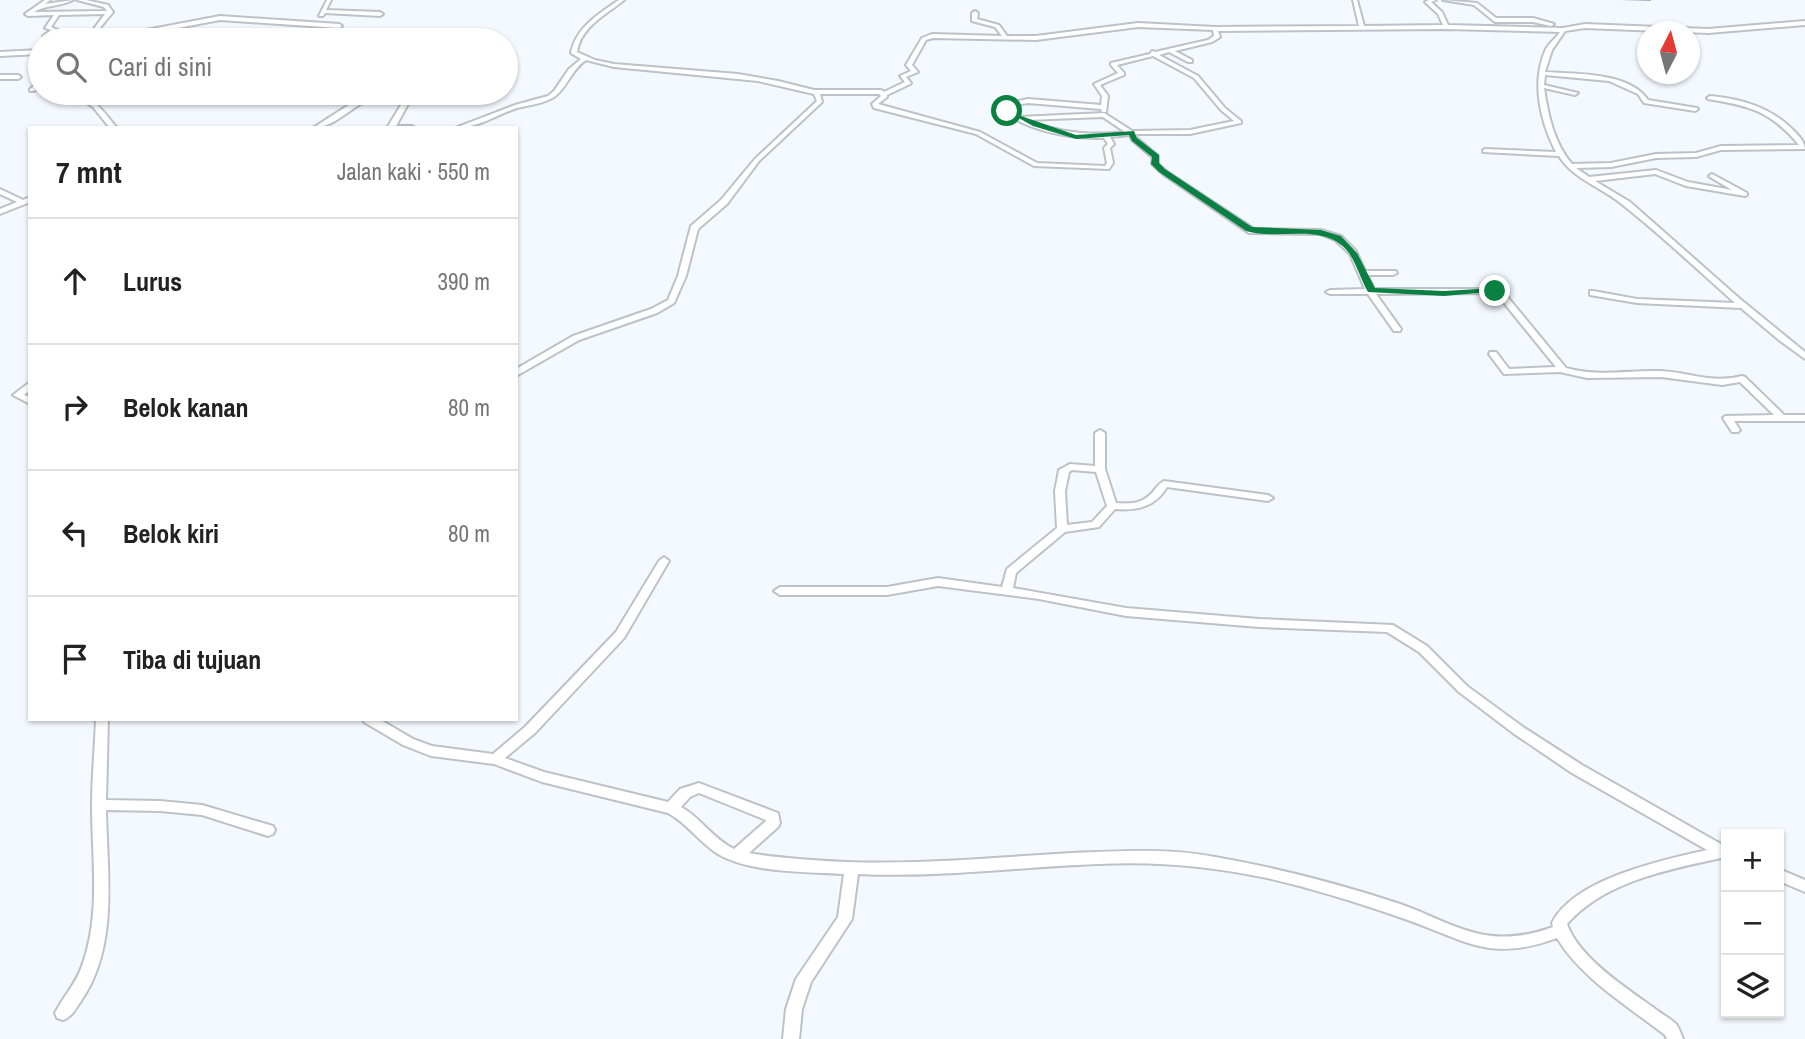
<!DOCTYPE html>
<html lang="id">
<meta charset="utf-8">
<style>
:root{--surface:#fff;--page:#f6f6f6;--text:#222;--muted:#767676;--line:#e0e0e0}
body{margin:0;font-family:"Archivo Narrow",sans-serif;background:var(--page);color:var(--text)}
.controls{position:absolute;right:21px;bottom:21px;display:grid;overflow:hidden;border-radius:0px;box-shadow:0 2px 5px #0004}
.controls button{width:63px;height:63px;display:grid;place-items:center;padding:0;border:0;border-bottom:2px solid var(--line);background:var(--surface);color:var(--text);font:35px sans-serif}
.compass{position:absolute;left:1637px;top:21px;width:63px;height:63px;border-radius:50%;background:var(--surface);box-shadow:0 2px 5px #0004;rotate:6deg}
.stop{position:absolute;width:21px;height:21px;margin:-16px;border:5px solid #0b8043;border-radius:50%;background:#fff}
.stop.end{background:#0b8043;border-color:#fff;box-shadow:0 2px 7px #0008}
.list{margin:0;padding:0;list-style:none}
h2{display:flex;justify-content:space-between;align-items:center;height:91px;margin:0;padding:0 28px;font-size:30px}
h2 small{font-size:23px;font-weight:400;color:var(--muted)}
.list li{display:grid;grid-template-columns:46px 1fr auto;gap:21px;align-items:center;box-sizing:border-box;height:126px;padding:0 28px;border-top:2px solid var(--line)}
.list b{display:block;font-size:26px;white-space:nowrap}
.list em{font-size:23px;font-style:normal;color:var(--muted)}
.icon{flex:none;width:38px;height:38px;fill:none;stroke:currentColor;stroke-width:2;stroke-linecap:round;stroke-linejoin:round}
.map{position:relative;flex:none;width:1805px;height:1039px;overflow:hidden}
.search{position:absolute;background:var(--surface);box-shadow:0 2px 5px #0004;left:28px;top:28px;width:490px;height:77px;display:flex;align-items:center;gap:18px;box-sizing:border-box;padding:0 24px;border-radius:38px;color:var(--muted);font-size:26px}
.panel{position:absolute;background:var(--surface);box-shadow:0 2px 5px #0004;left:28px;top:126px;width:490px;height:595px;border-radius:0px}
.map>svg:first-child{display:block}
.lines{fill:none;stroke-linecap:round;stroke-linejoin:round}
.minor-casing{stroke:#bdc2c8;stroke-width:4}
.minor{fill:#fff;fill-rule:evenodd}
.wall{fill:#a7afb1}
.route{fill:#0b8043}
</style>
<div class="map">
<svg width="1805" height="1039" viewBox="0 0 1805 1039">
<rect width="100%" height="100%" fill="#f4f9ff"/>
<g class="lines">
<g class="minor-casing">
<path id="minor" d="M45 0H50L45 4 73 0C60 7 44 5 34 12L107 11 104 7 77 0H86L108 5 113 12 94 35 125 34 220 16 339 24 342 26 339 28 220 20 125 38 90 39 87 37 90 33 45 39 43 36 51 30 45 28 54 15 28 16 25 14ZM105 14 93 30 52 35 58 30 51 27 59 15Z
M327 0H331L326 10 380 12 383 14 380 16 325 13 323 16H319Z
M619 0H624C606 15 581 26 577 52L595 60 614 64 738 74 778 81 814 90H881L884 92 905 82 900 76 911 71 906 65 922 38 932 34 1002 36 995 27 972 21V13L975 11 978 13 977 19 999 25 1007 36H1036L1138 23 1215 27 1359 26 1353 0H1357L1364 26 1443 25 1438 14 1425 2 1429 0H1436L1431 2 1442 12 1448 25 1563 28 1585 24 1708 29 1805 21V25L1708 33 1585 28 1565 31 1552 50 1545 72C1576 74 1629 72 1648 100L1697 108 1698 109 1695 111 1644 103 1638 94 1609 81 1545 75 1544 85 1578 93 1575 95 1544 88C1548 115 1554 143 1572 164L1611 163 1656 154 1696 153 1721 146 1799 145C1771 111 1750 106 1708 99L1707 98 1710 96C1742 99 1770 107 1793 130 1799 136 1804 141 1805 149L1721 150 1696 157 1656 158 1611 167 1576 168 1589 177 1656 170 1688 182 1732 190 1710 177 1709 176 1712 174 1747 193V195L1745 196 1686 186 1655 174 1595 181 1630 202 1740 299 1805 352V359L1779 340 1741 308 1637 303 1590 295V291H1593L1637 299 1735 303C1698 270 1662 236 1623 205 1602 187 1574 180 1559 156L1483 152V150L1485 149 1556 152C1540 121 1531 81 1546 49 1550 42 1556 38 1560 32L1446 29 1218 31 1220 37 1212 42 1175 51 1192 60V62H1188L1169 52 1159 55 1198 76 1225 108 1241 121V123L1190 134H1136L1137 138 1158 156V164L1167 172 1254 229 1321 230 1341 236 1356 251 1365 271H1396L1397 273 1393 275H1367L1374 289H1501L1566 368C1597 377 1628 370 1660 371 1688 372 1713 384 1742 376L1745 377 1784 415H1805V421H1734L1740 430 1738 432H1732L1723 418 1725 416 1774 415 1740 382 1722 385 1661 377 1587 378 1560 372 1504 374 1489 354 1490 352H1496L1509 369 1556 367 1496 293 1376 294 1401 329 1400 331H1394L1368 294H1330L1326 292 1330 290 1365 289 1350 254 1335 240 1320 234 1249 233 1163 174 1152 164 1153 158 1132 140 1130 135 1110 137 1114 144 1110 148 1113 163 1109 169 1034 166 976 134 874 108 872 104 881 96 879 94H820L822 102 759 161 727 204 698 229 686 276 674 303 657 313 579 340 516 376V369L573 336 651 309 668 300 678 276 691 226 721 200 755 159 817 101 814 94 758 81 614 67 586 60C571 70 567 88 554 97 543 104 529 105 517 108 496 115 478 128 455 128L515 105 548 96 554 91 569 69 581 59 571 53C576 27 599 14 619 0ZM1138 27 1213 30 1214 36 1208 40 1155 52 1152 51 1150 54 1111 63V65L1118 73 1094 84 1102 96 1101 105 1028 99 995 106C1024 130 1067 139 1104 138L1108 144 1104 148 1107 163 1105 166 1037 163 980 132 878 104 887 97V95L910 84 911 83 906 77 918 72 912 65 926 40 933 38 1036 40ZM1153 56 1194 78 1221 110 1234 121 1190 130 1132 131 1104 113 1020 117 1004 107 1028 103 1101 109 1102 112H1106L1108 96 1100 85 1124 75V73L1117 65ZM1103 117 1125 132C1090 136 1059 133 1027 120Z
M1443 0 1477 3 1496 18H1533L1554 24 1551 26 1533 22H1495L1474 5Z
M40 50V54L0 56V52Z
M0 75H18L21 77 18 79H0Z
M40 81V86L34 91H30V89Z
M72 93C91 92 106 115 117 128H110L93 107Z
M379 93H414L396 126H412L415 128H387L407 95C393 96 380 95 368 100 350 108 333 128 313 128L355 101Z
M0 189 23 200 30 197V202L0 214V209L17 202 0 194Z
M30 382V390L24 395 30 397V404L13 395Z
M1100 430 1105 433V469L1116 503C1130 504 1141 504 1151 494 1156 489 1158 484 1164 481L1268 495 1273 498 1268 501 1167 487C1155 507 1137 511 1115 509L1099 527 1065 532 1016 573 1013 588 1126 608 1259 619 1393 625 1427 646 1467 686 1523 727 1582 765 1726 847V860L1721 858C1667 870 1605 881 1567 924 1578 957 1626 988 1654 1008 1660 1013 1670 1018 1676 1024 1679 1028 1681 1034 1683 1039H1667L1665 1035C1628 1006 1582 979 1557 938 1487 964 1463 938 1399 917 1356 902 1311 888 1267 878 1211 866 1154 861 1098 864 1018 867 938 878 858 874L852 919 811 982 802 1009 799 1039H783L786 1009 796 979 838 917 844 874C807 872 750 873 718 854 699 842 687 823 668 813L542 782 494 764 431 756 403 745 364 722 362 719H379L413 739 432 746 493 754 525 727 616 632 659 561 664 557 669 561 624 638 535 733 505 758 544 772 668 802 680 789 699 783 778 813 780 823 778 827 749 853C770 857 791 858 812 860 899 867 985 858 1072 853 1119 851 1169 848 1215 857 1278 868 1340 884 1400 904 1429 914 1456 930 1485 935 1509 939 1531 935 1553 927L1552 923C1574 879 1662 860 1707 850L1572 773 1513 733 1459 692 1419 652 1387 632 1259 627 1126 616 1039 599 938 586 887 595H780L774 591 780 587H887L938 578 1002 587 1007 569 1057 528 1055 491 1059 470 1070 464 1095 466V433ZM1072 470 1096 472 1107 506 1092 522 1067 525 1065 491 1069 472ZM699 793 766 820V821L734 849C713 839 701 818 681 807L690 797Z
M96 719H108L106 800 160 801 202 805 273 826 275 830 273 834 268 836 202 815 160 811 106 810C107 873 119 946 81 1001 76 1008 72 1017 63 1020L57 1018 55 1013C63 997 76 984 82 966 101 915 92 859 92 806 92 777 95 748 96 719Z
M1779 869 1805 880V892L1779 881Z"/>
</g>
<use href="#minor" class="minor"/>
</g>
<path class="wall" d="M1620 0H1651V1Z"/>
<path class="route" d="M1004 110 1076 135 1134 131 1137 138 1159 155V163L1165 169 1252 227 1321 230 1341 236 1357 253 1375 288 1444 291 1495 288 1500 291 1444 296 1368 292C1361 280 1357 265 1349 253 1325 221 1279 241 1246 231L1159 172 1151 164 1152 157 1132 141 1129 135 1076 139 1033 126Z"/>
</svg>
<div class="controls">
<button>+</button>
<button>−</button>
<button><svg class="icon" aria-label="layers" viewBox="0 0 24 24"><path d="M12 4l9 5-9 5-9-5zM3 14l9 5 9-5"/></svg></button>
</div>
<svg class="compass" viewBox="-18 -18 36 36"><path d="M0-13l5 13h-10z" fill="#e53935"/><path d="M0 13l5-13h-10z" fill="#767676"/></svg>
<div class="stop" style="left:1007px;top:111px"></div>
<div class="stop end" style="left:1495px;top:291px"></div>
<div class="search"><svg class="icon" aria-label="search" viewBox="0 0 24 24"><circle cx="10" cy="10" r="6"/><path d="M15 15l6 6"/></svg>Cari di sini</div>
<section class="panel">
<h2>7 mnt<small>Jalan kaki · 550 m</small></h2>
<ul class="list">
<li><svg class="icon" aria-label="ahead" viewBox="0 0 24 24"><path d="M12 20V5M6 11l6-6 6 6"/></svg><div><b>Lurus</b></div><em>390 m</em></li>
<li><svg class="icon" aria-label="right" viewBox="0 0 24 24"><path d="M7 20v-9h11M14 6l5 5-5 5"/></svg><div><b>Belok kanan</b></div><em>80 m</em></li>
<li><svg class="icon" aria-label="left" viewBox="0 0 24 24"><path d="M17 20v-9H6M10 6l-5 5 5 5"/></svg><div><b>Belok kiri</b></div><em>80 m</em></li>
<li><svg class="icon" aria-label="arrive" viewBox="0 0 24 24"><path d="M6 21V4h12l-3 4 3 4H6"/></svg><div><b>Tiba di tujuan</b></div></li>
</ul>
</section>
</div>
